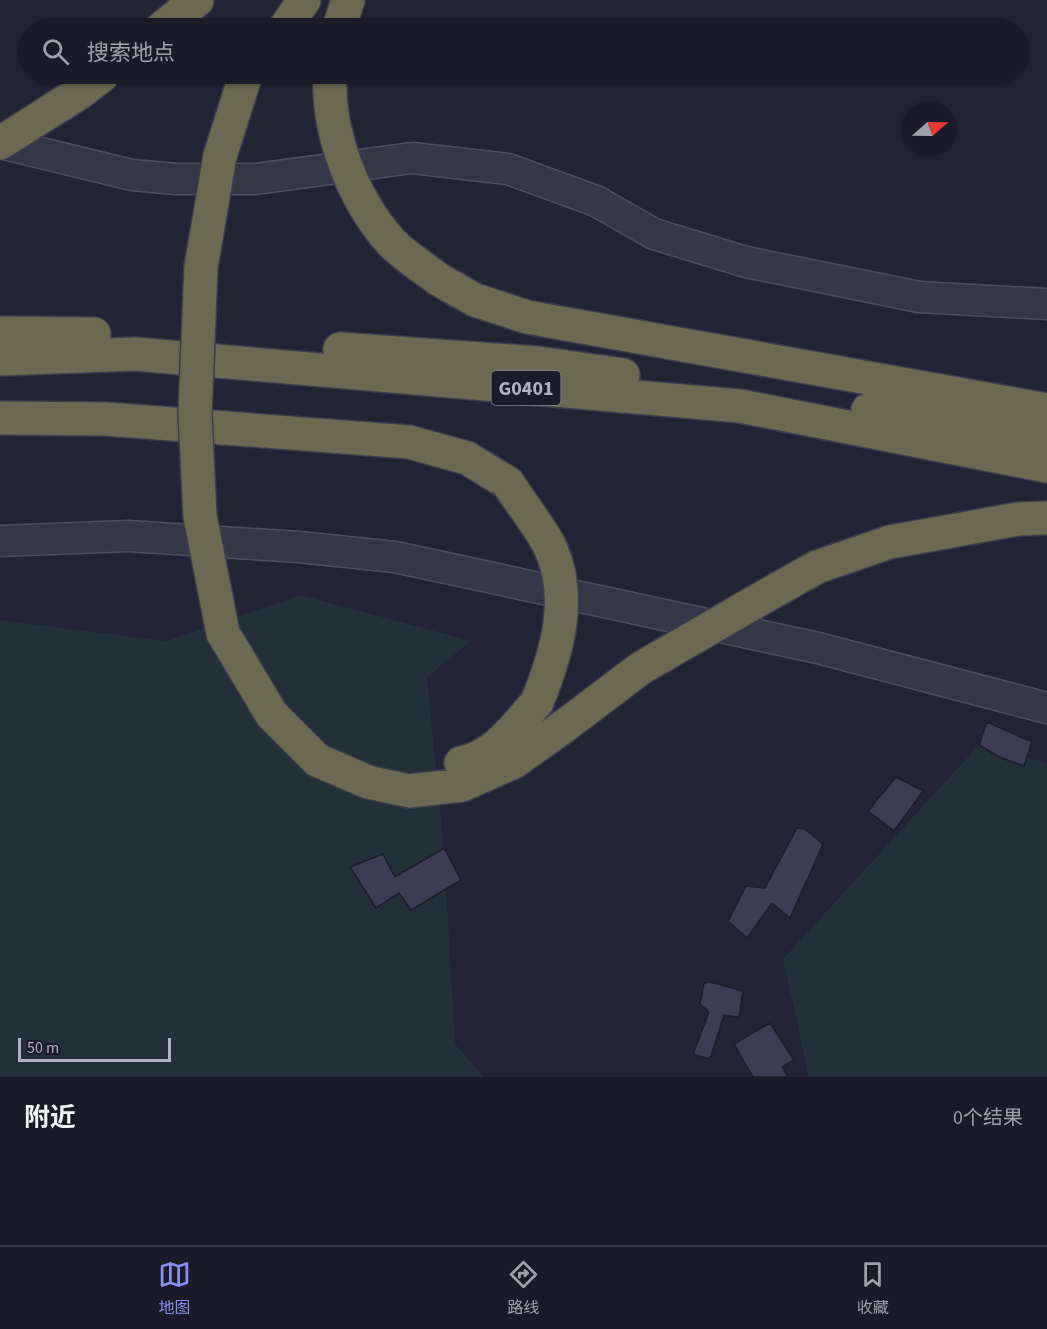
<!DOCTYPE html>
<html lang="zh">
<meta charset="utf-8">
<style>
:root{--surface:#1a1a28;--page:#232330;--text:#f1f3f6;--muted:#9fa1a8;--line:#383845;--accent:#898fed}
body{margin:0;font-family:"Source Sans 3","Noto Sans SC",sans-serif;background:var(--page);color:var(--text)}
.compass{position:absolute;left:903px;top:102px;width:54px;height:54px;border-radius:50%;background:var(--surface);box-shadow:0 2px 4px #0004;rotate:70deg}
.scale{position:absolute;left:18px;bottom:15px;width:153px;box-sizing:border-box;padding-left:6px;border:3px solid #afb0c2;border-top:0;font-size:16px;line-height:21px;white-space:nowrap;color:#afb0c2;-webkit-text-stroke:4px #1a1c2a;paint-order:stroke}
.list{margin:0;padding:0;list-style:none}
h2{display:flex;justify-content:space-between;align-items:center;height:78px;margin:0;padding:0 24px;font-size:26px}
h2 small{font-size:20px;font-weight:400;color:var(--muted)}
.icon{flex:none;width:33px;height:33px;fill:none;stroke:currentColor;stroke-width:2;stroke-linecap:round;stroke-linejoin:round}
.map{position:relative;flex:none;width:1047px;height:1077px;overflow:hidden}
.search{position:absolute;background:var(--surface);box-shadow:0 2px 4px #0004;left:18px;right:18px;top:18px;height:66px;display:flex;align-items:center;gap:15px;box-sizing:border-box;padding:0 21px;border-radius:33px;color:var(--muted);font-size:22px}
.sheet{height:168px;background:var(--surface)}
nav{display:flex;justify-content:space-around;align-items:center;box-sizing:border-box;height:84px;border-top:2px solid var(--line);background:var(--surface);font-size:16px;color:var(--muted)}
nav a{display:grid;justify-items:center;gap:3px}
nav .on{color:var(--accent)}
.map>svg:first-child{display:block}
.green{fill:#243037}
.building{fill:#3b3d52;stroke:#1c1e2c;stroke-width:1.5}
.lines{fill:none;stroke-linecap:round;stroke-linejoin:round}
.minor-casing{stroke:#4c4e5d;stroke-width:33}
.highway-casing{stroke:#3c3e4d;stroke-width:36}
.minor{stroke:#353646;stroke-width:30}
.highway{stroke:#6b6952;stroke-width:33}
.highway-bridge-casing{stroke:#3c3e4d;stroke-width:36;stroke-linecap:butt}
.highway-bridge{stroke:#6b6952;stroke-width:33}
.labels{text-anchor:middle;stroke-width:5;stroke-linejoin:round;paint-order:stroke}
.shield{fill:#1a1c2a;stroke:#828494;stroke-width:1.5}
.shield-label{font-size:20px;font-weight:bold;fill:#afb0c2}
</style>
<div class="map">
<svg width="1047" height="1077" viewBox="0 0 1047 1077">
<rect width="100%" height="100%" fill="#222335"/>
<path class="green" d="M301 595 471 641 427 677 444 848 455 1044 484 1077H0V620L167 641Z
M979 745 1047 763V1077H809L783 959Z"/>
<path class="building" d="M987 722 1032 742 1024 766 999 757 979 745Z
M896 777 923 791 894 831 868 811Z
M797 828 805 829 823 844 790 918 772 903 747 938 728 921 746 886 765 888Z
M444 848 461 880 411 910 399 893 376 908 350 867 383 854 395 877Z
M710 982 743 991 739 1017 724 1015 710 1059 693 1054 709 1012 700 1004 704 983Z
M770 1023 794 1060 782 1067 788 1077H753L734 1044Z"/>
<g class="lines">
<g class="minor-casing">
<path id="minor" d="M0 143 132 175 177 179H256L412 158 508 169 596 201 654 234 746 262 919 297 1047 304
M0 541 128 536 299 547 395 557 818 648 1047 708"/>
</g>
<g class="highway-casing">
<path id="highway" d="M162 28 197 0
M285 28 304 0
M339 28 348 0
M438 279 475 300 527 317 1047 410
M0 333 94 334
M340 349 538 363 623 375
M0 359 135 354 740 406 1047 466
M868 410 1047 435
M0 418 106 419 409 442 467 458 508 483
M890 542 1018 519 1047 518
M223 633 272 715 317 760 368 782 409 791 462 785 514 762 567 724
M461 763C495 757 516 726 537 702"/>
</g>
<use href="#minor" class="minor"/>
<use href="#highway" class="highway"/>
<g class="highway-bridge-casing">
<path id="highway-bridge" d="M330 74C327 132 352 198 391 242 404 256 423 267 438 279
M0 143 79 93 104 74
M508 483C521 504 538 524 549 545 574 596 557 653 537 702
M223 633 200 516 195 414 201 267 220 156 246 74
M567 724 641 668 762 598 817 567 890 542"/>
</g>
<use href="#highway-bridge" class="highway-bridge"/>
</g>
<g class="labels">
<rect class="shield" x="491.5" y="371" width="69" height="34" rx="4.5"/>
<g class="shield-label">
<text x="526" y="395">G0401</text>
</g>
</g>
</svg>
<svg class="compass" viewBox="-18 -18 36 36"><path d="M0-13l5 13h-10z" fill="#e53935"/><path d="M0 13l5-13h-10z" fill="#9fa1a8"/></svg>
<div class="scale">50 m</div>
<div class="search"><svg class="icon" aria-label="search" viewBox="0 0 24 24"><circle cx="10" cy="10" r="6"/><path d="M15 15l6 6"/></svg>搜索地点</div>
</div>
<section class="sheet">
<h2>附近<small>0个结果</small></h2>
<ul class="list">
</ul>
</section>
<nav>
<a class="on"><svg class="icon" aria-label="map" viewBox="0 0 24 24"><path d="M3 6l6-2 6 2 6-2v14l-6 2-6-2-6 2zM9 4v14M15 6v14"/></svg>地图</a>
<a><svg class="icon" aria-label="directions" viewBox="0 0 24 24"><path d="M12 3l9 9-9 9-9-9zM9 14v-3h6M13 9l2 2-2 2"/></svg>路线</a>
<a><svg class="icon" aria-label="saved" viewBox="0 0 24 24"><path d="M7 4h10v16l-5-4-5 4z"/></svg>收藏</a>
</nav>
